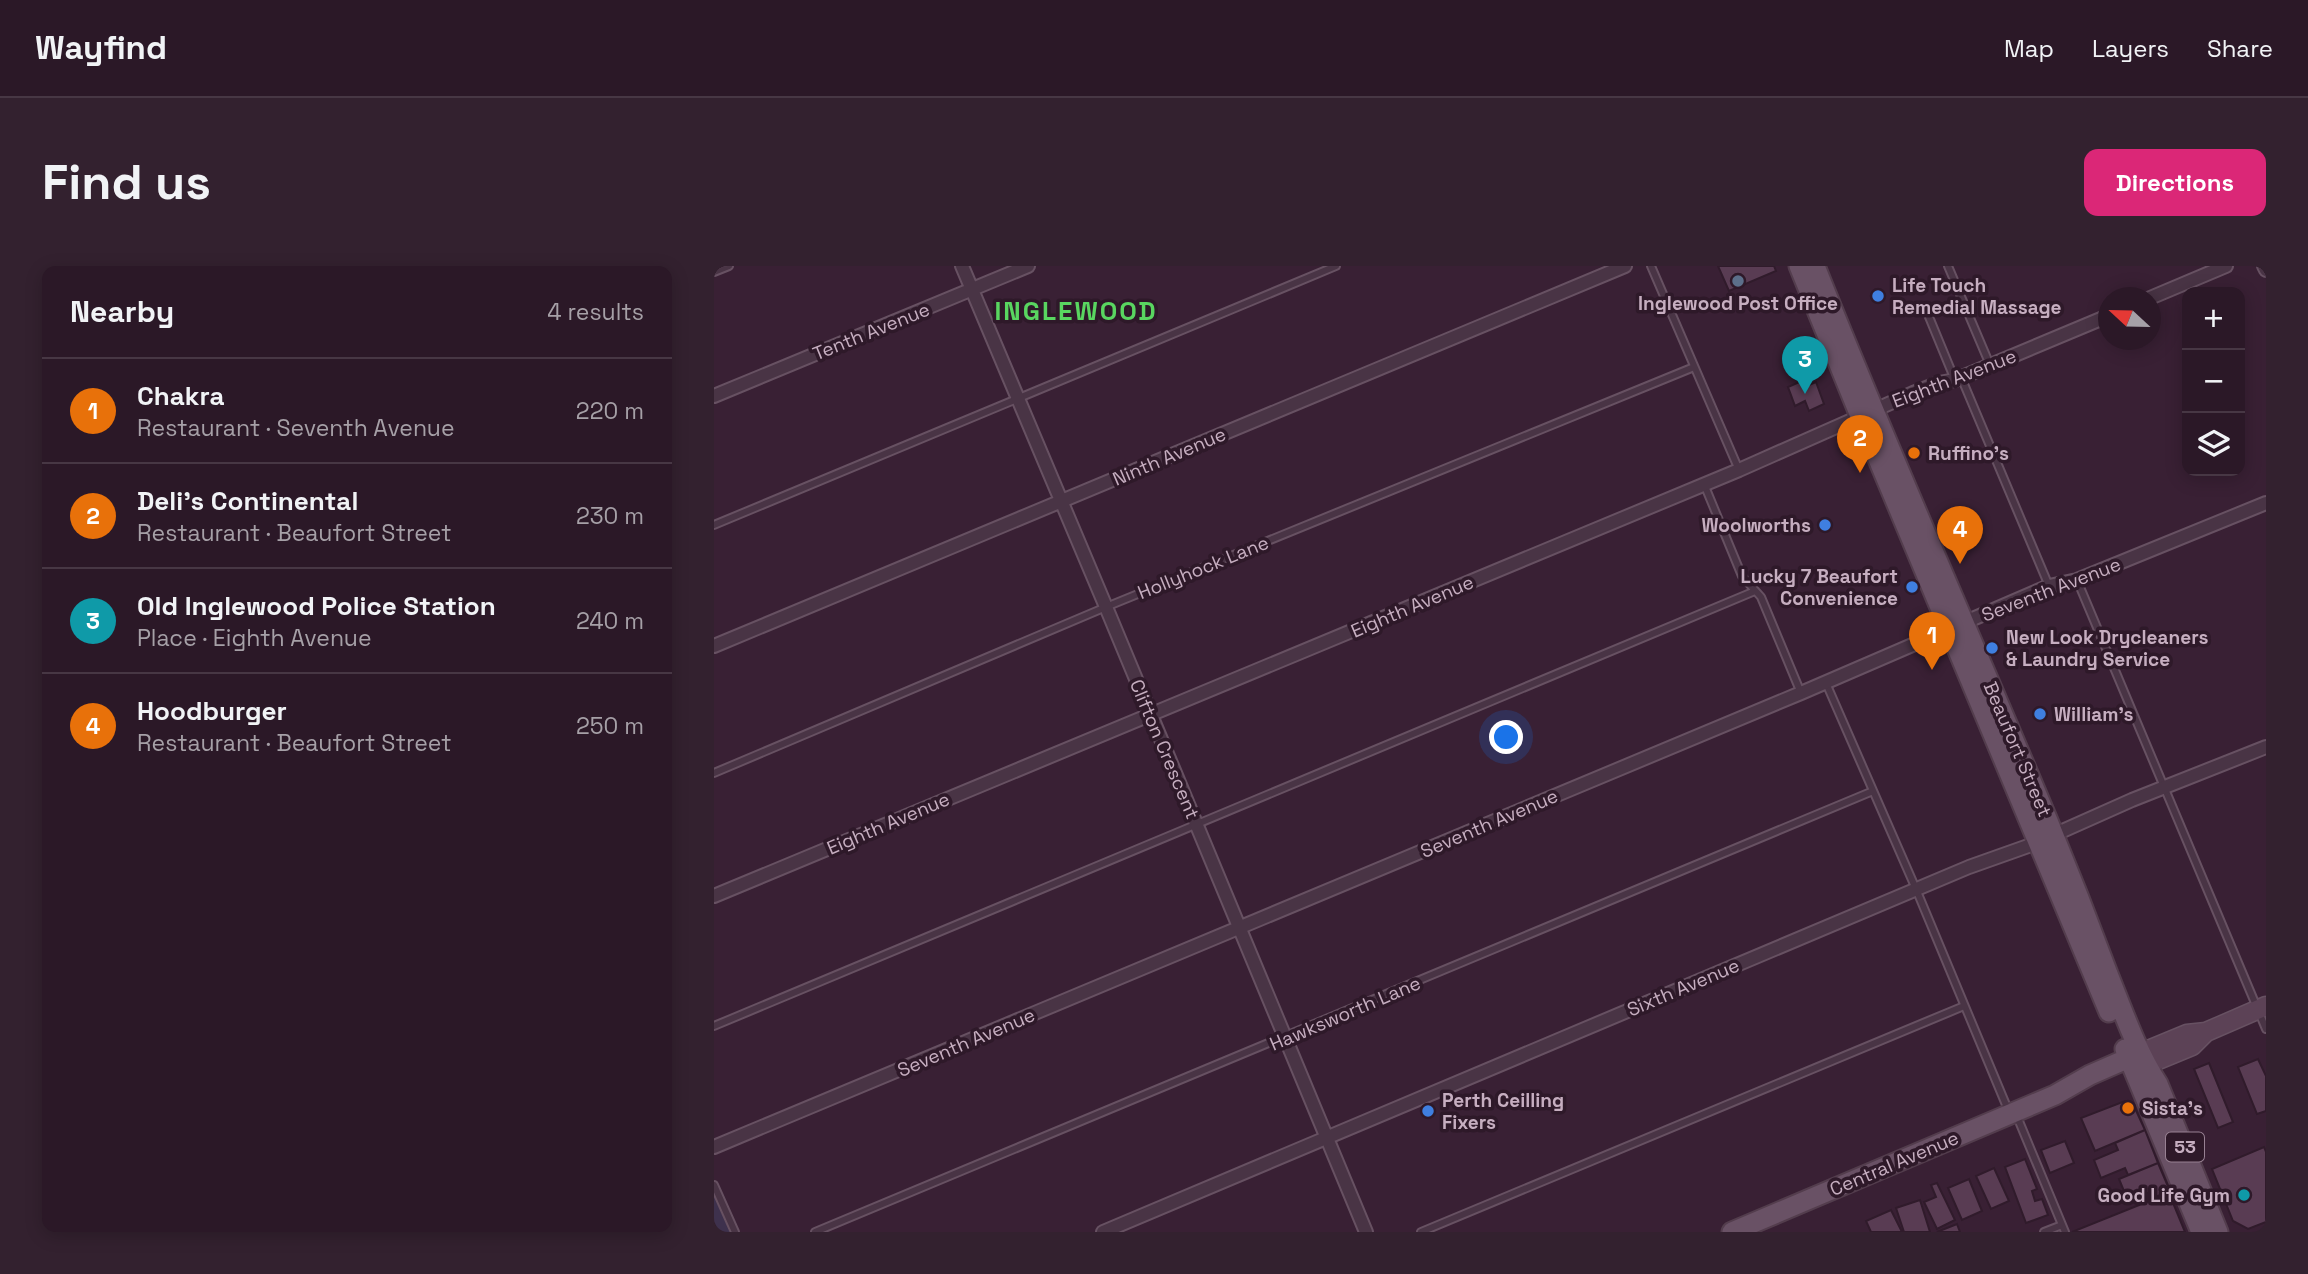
<!DOCTYPE html>
<meta charset="utf-8">
<style>
:root{--surface:#2b1827;--page:#33212f;--text:#f1f3f6;--muted:#a6a0a7;--line:#473744;--accent:#db2777}
body{margin:0;font-family:"Space Grotesk",sans-serif;background:var(--page);color:var(--text)}
.controls{position:absolute;right:21px;top:21px;display:grid;overflow:hidden;border-radius:14px;box-shadow:0 4px 18px #0003}
.controls button{width:63px;height:63px;display:grid;place-items:center;padding:0;border:0;border-bottom:2px solid var(--line);background:var(--surface);color:var(--text);font:35px sans-serif}
.compass{position:absolute;left:1384px;top:21px;width:63px;height:63px;border-radius:50%;background:var(--surface);box-shadow:0 4px 18px #0003;rotate:292deg}
.you{position:absolute;left:793px;top:472px;width:24px;height:24px;margin:-18px;border:5px solid #fff;border-radius:50%;background:#1a73e8;box-shadow:0 0 0 10px #1a73e833}
.badge{display:grid;place-items:center;width:46px;height:46px;border-radius:50%;background:var(--accent);color:#fff;font-size:23px;font-weight:700}
.pin{position:absolute;translate:-50% -58px;filter:drop-shadow(0 2px 4px #0008)}
.pin::after{content:'';position:absolute;top:37px;width:24px;height:21px;background:inherit;clip-path:polygon(0 0,100% 0,50% 100%)}
.list{margin:0;padding:0;list-style:none}
h2{display:flex;justify-content:space-between;align-items:center;height:91px;margin:0;padding:0 28px;font-size:30px}
h2 small{font-size:23px;font-weight:400;color:var(--muted)}
.list li{display:grid;grid-template-columns:46px 1fr auto;gap:21px;align-items:center;box-sizing:border-box;height:105px;padding:0 28px;border-top:2px solid var(--line)}
.list b{display:block;font-size:26px;white-space:nowrap}
.list p{margin:0;font-size:23px;white-space:nowrap;color:var(--muted)}
.list em{font-size:23px;font-style:normal;color:var(--muted)}
.icon{flex:none;width:38px;height:38px;fill:none;stroke:currentColor;stroke-width:2;stroke-linecap:round;stroke-linejoin:round}
.map{position:relative;flex:none;width:1552px;height:966px;overflow:hidden;border-radius:14px}
header{display:flex;align-items:center;gap:42px;box-sizing:border-box;height:98px;padding:0 35px;background:var(--surface);border-bottom:2px solid var(--line)}
header strong{font-size:33px}
nav{display:flex;gap:38px;margin-inline-start:auto;font-size:24px}
.intro{display:flex;align-items:center;justify-content:space-between;box-sizing:border-box;height:168px;padding:0 42px}
h1{margin:0;font-size:49px}
.button{padding:18px 32px;border-radius:14px;background:var(--accent);color:#fff;font-size:24px;font-weight:700}
main{display:flex;gap:42px;padding:0 42px}
aside{flex:1;background:var(--surface);border-radius:14px;box-shadow:0 4px 18px #0003}
.map>svg:first-child{display:block}
.green{fill:#3e314d}
.building{fill:#593c53;stroke:#301b2b;stroke-width:2}
.lines{fill:none;stroke-linecap:round;stroke-linejoin:round}
.service-casing{stroke:#675162;stroke-width:10}
.minor-casing{stroke:#675162;stroke-width:16}
.secondary-casing{stroke:#675162;stroke-width:21}
.primary-casing{stroke:#533d4d;stroke-width:23}
.service{stroke:#493445;stroke-width:6}
.minor{stroke:#493445;stroke-width:12}
.secondary{stroke:#5c4256;stroke-width:18}
.primary{stroke:#695165;stroke-width:19}
.service-dot{fill:#5c6f8a;stroke:#2e1929;stroke-width:2.5}
.shop-dot{fill:#3f7fe0;stroke:#2e1929;stroke-width:2.5}
.food-dot{fill:#e8710a;stroke:#2e1929;stroke-width:2.5}
.culture-dot{fill:#0f9aa8;stroke:#2e1929;stroke-width:2.5}
.labels{text-anchor:middle;stroke-width:7;stroke-linejoin:round;paint-order:stroke}
.shield{fill:#2e1929;stroke:#988193;stroke-width:2}
.shield-label{font-size:18px;font-weight:bold;fill:#c6aec0}
.poi-label{font-size:19px;font-weight:bold;fill:#c6aec0;stroke:#2e1929;text-anchor:start}
.street-label{font-size:19px;fill:#c6aec0;stroke:#2e1929}
.district-label{font-size:26px;font-weight:bold;letter-spacing:2px;fill:#59d660;stroke:#2e1929}
</style>
<header>
<strong>Wayfind</strong>
<nav><a>Map</a><a>Layers</a><a>Share</a></nav>
</header>
<div class="intro"><h1>Find us</h1><a class="button">Directions</a></div>
<main>
<aside>
<h2>Nearby<small>4 results</small></h2>
<ul class="list">
<li><span class="badge" style="background:#e8710a">1</span><div><b>Chakra</b><p>Restaurant · Seventh Avenue</p></div><em>220 m</em></li>
<li><span class="badge" style="background:#e8710a">2</span><div><b>Deli's Continental</b><p>Restaurant · Beaufort Street</p></div><em>230 m</em></li>
<li><span class="badge" style="background:#0f9aa8">3</span><div><b>Old Inglewood Police Station</b><p>Place · Eighth Avenue</p></div><em>240 m</em></li>
<li><span class="badge" style="background:#e8710a">4</span><div><b>Hoodburger</b><p>Restaurant · Beaufort Street</p></div><em>250 m</em></li>
</ul>
</aside>
<div class="map">
<svg width="1552" height="966" viewBox="0 0 1552 966">
<rect width="100%" height="100%" fill="#392034"/>
<path class="green" d="M0 930 16 966H0Z"/>
<path class="building" d="M1004 0H1060L1062 5 1015 25Z
M1092 113 1095 119 1102 116 1110 138 1095 145 1091 135 1081 140 1074 121Z
M1544 793 1552 810V845L1543 848 1524 801Z
M1495 797 1519 856 1504 862 1480 803Z
M1411 835 1420 840 1431 864 1381 885 1367 852Z
M1431 864 1444 897 1414 909 1411 902 1387 912 1380 894 1404 884 1401 877Z
M1351 875 1360 897 1336 907 1327 884Z
M1550 881 1552 886V956L1534 963 1519 955 1498 903Z
M1311 893 1323 923 1318 925 1321 935 1328 933 1334 949 1312 957 1291 901Z
M1444 897 1456 925 1439 932 1436 926 1414 935 1405 913Z
M1280 902 1295 935 1277 943 1262 910Z
M1255 913 1268 945 1248 954 1234 922Z
M1223 917 1241 954 1223 963 1210 936 1222 931 1217 919Z
M1455 927 1471 966H1358Z
M1206 934 1216 966H1190L1182 942Z
M1177 944 1188 966H1157L1152 955Z
M1243 958 1246 966H1223Z"/>
<g class="lines">
<g class="service-casing">
<path id="service" d="M937 0 1025 204
M1234 0 1276 99
M0 6 15 0
M1213 46 1241 114
M1247 111 1335 320
M990 218 1028 310 1047 331 1087 427
M0 259 622 0
M1363 314 1552 763
M1112 417 1202 623 1295 846
M0 507 392 341 980 101
M0 760 1041 325
M1302 848 1351 966
M0 919 21 966
M101 966 1159 525
M707 966 1250 740
M1330 966 1348 959"/>
</g>
<g class="minor-casing">
<path id="minor" d="M248 0 392 341 652 966
M1550 0 1552 4
M1436 32 1512 0
M0 130 314 0
M0 380 911 0
M0 630 1025 204 1199 127 1225 117 1241 114 1394 50
M0 881 1087 427 1335 320 1363 314 1552 237
M389 966 1255 601 1317 579 1418 534 1552 481"/>
</g>
<g class="secondary-casing">
<path id="secondary" d="M1427 787 1473 768 1492 766 1552 740
M1432 799 1478 780 1492 766"/>
</g>
<g class="primary-casing">
<path id="primary" d="M1085 0 1146 150 1395 746
M1101 0C1175 187 1257 370 1334 555 1355 606 1375 657 1394 708 1409 745 1422 784 1444 818L1504 966
M1411 783 1487 966
M1018 966 1341 829 1376 809 1424 788"/>
</g>
<use href="#service" class="service"/>
<use href="#minor" class="minor"/>
<use href="#secondary" class="secondary"/>
<use href="#primary" class="primary"/>
</g>
<circle class="service-dot" cx="1024" cy="15" r="7"/>
<g class="shop-dot">
<circle cx="1164" cy="30" r="7"/>
<circle cx="1111" cy="259" r="7"/>
<circle cx="1198" cy="321" r="7"/>
<circle cx="1278" cy="382" r="7"/>
<circle cx="1326" cy="448" r="7"/>
<circle cx="714" cy="845" r="7"/>
</g>
<g class="food-dot">
<circle cx="1200" cy="187" r="7"/>
<circle cx="1414" cy="842" r="7"/>
</g>
<circle class="culture-dot" cx="1530" cy="929" r="7"/>
<g class="labels">
<rect class="shield" x="1452" y="866.5" width="38" height="29" rx="5"/>
<g class="shield-label">
<text x="1471" y="887">53</text>
</g>
<g class="poi-label">
<text x="1178" y="26">Life Touch<tspan x="1178" dy="22">Remedial Massage</tspan></text>
<text x="1024" y="44" text-anchor="middle">Inglewood Post Office</text>
<text x="1214" y="194">Ruffino's</text>
<text x="1097" y="266" text-anchor="end">Woolworths</text>
<text x="1184" y="317" text-anchor="end">Lucky 7 Beaufort<tspan x="1184" dy="22">Convenience</tspan></text>
<text x="1292" y="378">New Look Drycleaners<tspan x="1292" dy="22">&amp; Laundry Service</tspan></text>
<text x="1340" y="455">William's</text>
<text x="728" y="841">Perth Ceilling<tspan x="728" dy="22">Fixers</tspan></text>
<text x="1428" y="849">Sista's</text>
<text x="1516" y="936" text-anchor="end">Good Life Gym</text>
</g>
<g class="street-label">
<text transform="translate(157 65) rotate(-22)" y="7">Tenth Avenue</text>
<text transform="translate(1240 112) rotate(-21)" y="7">Eighth Avenue</text>
<text transform="translate(455 190) rotate(-23)" y="7">Ninth Avenue</text>
<text transform="translate(489 301) rotate(-22)" y="7">Hollyhock Lane</text>
<text transform="translate(1337 323) rotate(-21)" y="7">Seventh Avenue</text>
<text transform="translate(698 340) rotate(-23)" y="7">Eighth Avenue</text>
<text transform="translate(451 483) rotate(67)" y="7">Clifton Crescent</text>
<text transform="translate(1304 483) rotate(67)" y="7">Beaufort Street</text>
<text transform="translate(174 557) rotate(-23)" y="7">Eighth Avenue</text>
<text transform="translate(775 557) rotate(-23)" y="7">Seventh Avenue</text>
<text transform="translate(969 721) rotate(-23)" y="7">Sixth Avenue</text>
<text transform="translate(631 747) rotate(-23)" y="7">Hawksworth Lane</text>
<text transform="translate(252 776) rotate(-23)" y="7">Seventh Avenue</text>
<text transform="translate(1180 897) rotate(-23)" y="7">Central Avenue</text>
</g>
<g class="district-label">
<text x="362" y="54">INGLEWOOD</text>
</g>
</g>
</svg>
<div class="controls">
<button>+</button>
<button>−</button>
<button><svg class="icon" aria-label="layers" viewBox="0 0 24 24"><path d="M12 4l9 5-9 5-9-5zM3 14l9 5 9-5"/></svg></button>
</div>
<svg class="compass" viewBox="-18 -18 36 36"><path d="M0-13l5 13h-10z" fill="#e53935"/><path d="M0 13l5-13h-10z" fill="#a6a0a7"/></svg>
<div class="you"></div>
<div class="pin badge" style="left:1218px;top:404px;background:#e8710a">1</div>
<div class="pin badge" style="left:1146px;top:207px;background:#e8710a">2</div>
<div class="pin badge" style="left:1091px;top:128px;background:#0f9aa8">3</div>
<div class="pin badge" style="left:1246px;top:298px;background:#e8710a">4</div>
</div>
</main>
